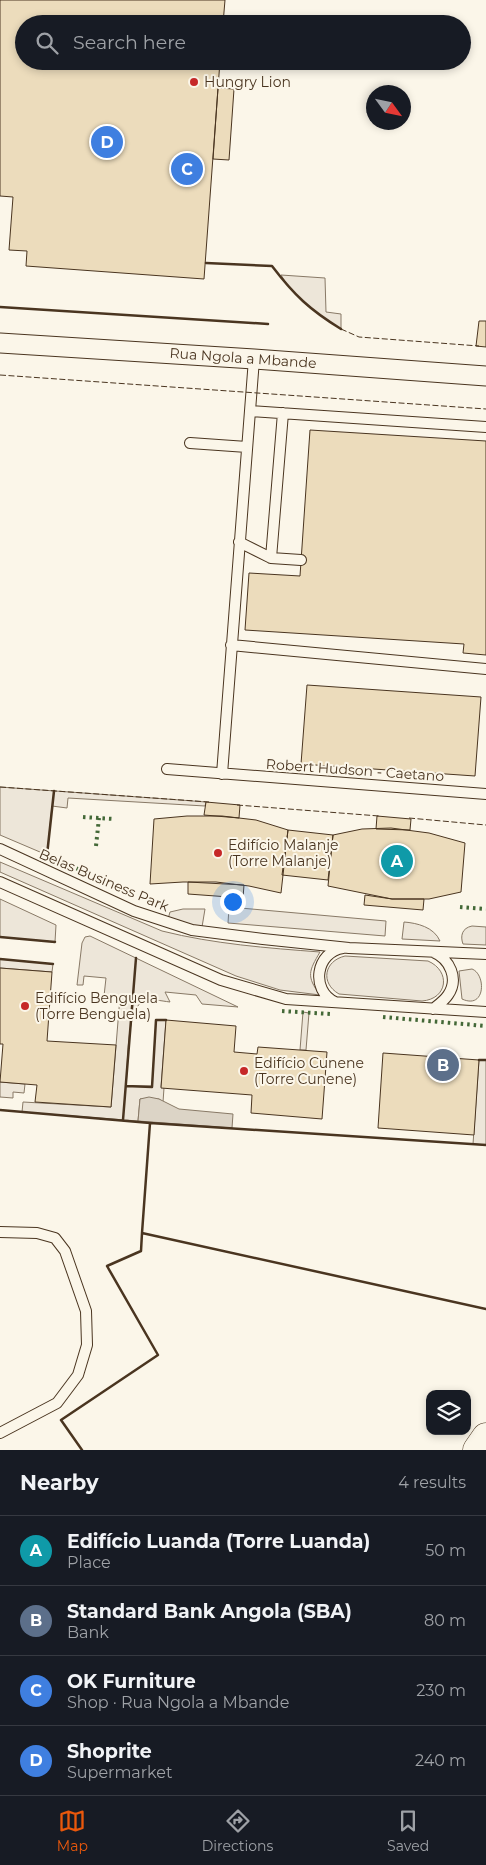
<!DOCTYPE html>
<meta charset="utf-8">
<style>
:root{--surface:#171b24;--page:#242831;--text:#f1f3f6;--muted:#9ea1a6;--line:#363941;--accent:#ea580c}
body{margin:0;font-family:Montserrat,sans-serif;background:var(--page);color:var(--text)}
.controls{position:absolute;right:15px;bottom:15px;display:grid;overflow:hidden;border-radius:10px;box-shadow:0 2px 8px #0003}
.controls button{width:45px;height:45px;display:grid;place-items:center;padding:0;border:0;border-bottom:1px solid var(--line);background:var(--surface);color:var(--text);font:25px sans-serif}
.compass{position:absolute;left:366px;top:85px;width:45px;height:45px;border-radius:50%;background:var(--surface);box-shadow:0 2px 8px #0003;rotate:123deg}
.you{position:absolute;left:232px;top:901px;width:18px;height:18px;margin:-12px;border:4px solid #fff;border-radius:50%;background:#1a73e8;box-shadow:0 0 0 8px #1a73e833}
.badge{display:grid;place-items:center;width:32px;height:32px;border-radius:50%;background:var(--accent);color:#fff;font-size:16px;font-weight:700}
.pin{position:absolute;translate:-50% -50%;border:2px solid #fff;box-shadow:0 1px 5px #0006}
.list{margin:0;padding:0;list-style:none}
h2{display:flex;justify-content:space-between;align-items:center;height:65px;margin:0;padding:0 20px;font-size:21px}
h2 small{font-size:16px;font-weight:400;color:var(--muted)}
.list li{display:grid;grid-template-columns:32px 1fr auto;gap:15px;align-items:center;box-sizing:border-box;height:70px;padding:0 20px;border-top:1px solid var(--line)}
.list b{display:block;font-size:19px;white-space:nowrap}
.list p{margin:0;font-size:16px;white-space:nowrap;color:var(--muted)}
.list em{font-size:16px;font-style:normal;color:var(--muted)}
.icon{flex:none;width:28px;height:28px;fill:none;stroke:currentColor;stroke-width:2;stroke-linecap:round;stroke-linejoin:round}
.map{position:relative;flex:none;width:486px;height:1450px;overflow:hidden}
.search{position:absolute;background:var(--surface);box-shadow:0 2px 8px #0003;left:15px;right:15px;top:15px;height:55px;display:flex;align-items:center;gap:12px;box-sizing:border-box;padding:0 18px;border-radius:28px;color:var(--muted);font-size:19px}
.sheet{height:345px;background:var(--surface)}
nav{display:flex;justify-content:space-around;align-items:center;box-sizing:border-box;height:70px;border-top:1px solid var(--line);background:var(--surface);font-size:14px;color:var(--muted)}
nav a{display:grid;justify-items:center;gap:2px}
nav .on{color:var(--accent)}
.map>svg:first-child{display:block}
.green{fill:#ede6d9;stroke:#887966}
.water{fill:#dcd4c6;stroke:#887966}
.building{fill:#ecdcbc;stroke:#4a3520}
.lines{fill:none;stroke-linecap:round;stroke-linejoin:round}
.service-casing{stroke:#4a3520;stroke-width:12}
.minor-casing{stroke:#4a3520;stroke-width:21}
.secondary-casing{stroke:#4a3520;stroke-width:29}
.service{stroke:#fbf6e9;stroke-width:10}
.minor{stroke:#fbf6e9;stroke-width:19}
.secondary{stroke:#fbf6e9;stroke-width:28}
.hedge{stroke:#436837;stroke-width:4;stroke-dasharray:2.5 4;stroke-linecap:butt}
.fence{stroke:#4a3520;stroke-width:1;stroke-dasharray:6 2.5;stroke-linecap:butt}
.wall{stroke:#4a3520;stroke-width:2.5}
.poi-dot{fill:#c62828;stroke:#fbf6e9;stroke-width:2}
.labels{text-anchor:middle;stroke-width:4;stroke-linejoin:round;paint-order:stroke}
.poi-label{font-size:14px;fill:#4a3520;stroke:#fbf6e9;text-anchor:start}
.street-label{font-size:14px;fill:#4a3520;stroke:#fbf6e9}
</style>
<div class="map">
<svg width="486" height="1450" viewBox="0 0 486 1450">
<rect width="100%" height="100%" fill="#fbf6e9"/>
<path class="green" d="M281 275 325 278 326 312 341 314V329C318 314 295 300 281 275Z
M0 787 180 800 206 802 205 806 68 798 67 808 52 806 47 855 0 835Z
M0 862 162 931C214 944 267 948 320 952 309 971 306 976 320 995L280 990 236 976 0 872Z
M0 899 56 925 55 942 0 937Z
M229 907 386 921 385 936 228 923Z
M183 909H205L202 927 181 923 168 919 170 912Z
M404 922C417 923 434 927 440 941L402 939Z
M472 926 486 927V945L463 944C460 936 462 928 472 926Z
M90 936 238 1007 202 1004 196 995 165 992 170 1002C161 1001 151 998 142 1002 126 1011 128 1068 126 1086H152L156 1020H166L161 1087 164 1088 163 1102 159 1099H140L138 1121 22 1112 23 1102 111 1107 120 997 104 996 106 978 84 976 83 985H77L82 943 85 937Z
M345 956 428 961C451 971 448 999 422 1001L339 994C320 983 324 961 345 956Z
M0 959 53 964 52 972 0 968Z
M472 969C486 974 486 1010 462 999L459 971Z
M303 1012 309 1013 306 1050H300Z
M479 1060H486V1145L473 1144Z
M0 1082 25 1084 24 1093 13 1092V1098L0 1097Z"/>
<path class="water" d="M149 1097 159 1099 179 1109 233 1114 232 1128 138 1121 140 1099Z"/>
<path class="building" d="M0 0H225L223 24H24V61H220L204 279 26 266 27 251 9 250 13 197 0 196Z
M218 88 234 89 229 160 213 159Z
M479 321H486V347L476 346Z
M310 430 486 441V655L463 653 464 644 245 630 249 573 300 576Z
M307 685 481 697 475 776 301 764Z
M206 802 240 805 239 818 204 815Z
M187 816H222L256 820 288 830 281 893 249 886 216 882H183L150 884 154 819Z
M377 816 411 819 410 830 376 829Z
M391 828 429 833 465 843 461 892 429 899H392L328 886 333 835 362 829Z
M288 830 333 835 328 880 282 875Z
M188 882 244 885 243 898 188 894Z
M365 895 392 899H424L423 910 364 905Z
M0 968 52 972 47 1041 116 1045 111 1107 35 1102 37 1085 0 1082 3 1044H0Z
M166 1020 236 1026 234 1052 257 1054 258 1047 327 1052 322 1119 251 1113 252 1095 161 1088Z
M383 1053 479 1060 474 1135 378 1128Z"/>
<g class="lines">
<g class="service-casing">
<path id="service" d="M250 411 486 427
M190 443 247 447
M239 542 271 558 301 560
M271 558 283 413
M231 645 486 669
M167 769 486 794
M222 774 254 359
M0 849 134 911 192 930 263 939 349 948 486 954
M0 882 221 980 286 999 486 1012
M433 952C450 959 459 979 448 995 444 1001 438 1005 433 1009
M335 1002C310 990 316 952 343 948
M0 1232 37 1233 55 1238 65 1251 86 1311 87 1345 78 1375 57 1403 0 1433"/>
</g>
<g class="minor-casing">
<path id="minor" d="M0 343 254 359 486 376"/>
</g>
<g class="secondary-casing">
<path id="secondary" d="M477 1450 486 1437"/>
</g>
<use href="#service" class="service"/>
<use href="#minor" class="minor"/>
<use href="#secondary" class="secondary"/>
<path class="hedge" d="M83 817 114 819
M96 846 99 818
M47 855 133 894
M460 907 486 909
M282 1011 330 1014
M383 1017 486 1026"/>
<path class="fence" d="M341 329 359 337 479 346
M0 375 486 409
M0 787 209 802
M237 805 379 816
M409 818 486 825"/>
<path class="wall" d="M206 263 272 266C294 295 310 310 341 329
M0 307 268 324
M47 855 54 791
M0 937 55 942
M0 959 53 964
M479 1060H486
M126 1086 152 1087 156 1020H166
M0 1110 150 1123 486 1145
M123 1120 136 958
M142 1233 150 1123
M82 1450 61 1420 158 1355 107 1266 141 1251 142 1233 486 1309"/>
</g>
<g class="poi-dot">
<circle cx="194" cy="82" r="5"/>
<circle cx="218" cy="853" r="5"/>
<circle cx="25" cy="1006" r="5"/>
<circle cx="244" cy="1071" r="5"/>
</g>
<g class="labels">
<g class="poi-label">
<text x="204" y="87">Hungry Lion</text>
<text x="228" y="850">Edifício Malanje<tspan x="228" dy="16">(Torre Malanje)</tspan></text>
<text x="35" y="1003">Edifício Benguela<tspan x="35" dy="16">(Torre Benguela)</tspan></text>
<text x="254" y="1068">Edifício Cunene<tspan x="254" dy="16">(Torre Cunene)</tspan></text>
</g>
<g class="street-label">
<text transform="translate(243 358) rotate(4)" y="5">Rua Ngola a Mbande</text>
<text transform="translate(355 770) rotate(4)" y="5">Robert Hudson - Caetano</text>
<text transform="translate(104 880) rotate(23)" y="5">Belas Business Park</text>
</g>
</g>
</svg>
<div class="controls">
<button><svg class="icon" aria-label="layers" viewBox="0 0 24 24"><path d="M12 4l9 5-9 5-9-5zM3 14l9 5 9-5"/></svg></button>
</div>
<svg class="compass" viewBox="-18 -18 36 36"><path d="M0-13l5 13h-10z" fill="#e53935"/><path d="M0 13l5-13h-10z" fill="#9ea1a6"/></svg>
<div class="you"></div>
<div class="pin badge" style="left:397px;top:861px;background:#0f9aa8">A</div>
<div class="pin badge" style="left:443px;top:1065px;background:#5c6f8a">B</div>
<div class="pin badge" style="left:187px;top:169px;background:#3f7fe0">C</div>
<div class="pin badge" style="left:107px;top:142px;background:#3f7fe0">D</div>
<div class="search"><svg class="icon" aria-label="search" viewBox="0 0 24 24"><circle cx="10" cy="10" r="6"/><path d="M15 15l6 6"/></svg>Search here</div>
</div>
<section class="sheet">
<h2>Nearby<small>4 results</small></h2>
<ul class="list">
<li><span class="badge" style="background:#0f9aa8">A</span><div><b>Edifício Luanda (Torre Luanda)</b><p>Place</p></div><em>50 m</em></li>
<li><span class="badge" style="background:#5c6f8a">B</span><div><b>Standard Bank Angola (SBA)</b><p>Bank</p></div><em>80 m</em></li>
<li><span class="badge" style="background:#3f7fe0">C</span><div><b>OK Furniture</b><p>Shop · Rua Ngola a Mbande</p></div><em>230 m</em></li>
<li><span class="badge" style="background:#3f7fe0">D</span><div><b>Shoprite</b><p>Supermarket</p></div><em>240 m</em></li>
</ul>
</section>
<nav>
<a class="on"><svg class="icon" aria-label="map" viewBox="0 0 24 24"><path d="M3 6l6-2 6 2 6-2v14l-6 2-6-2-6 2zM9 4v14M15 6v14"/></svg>Map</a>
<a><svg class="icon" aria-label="directions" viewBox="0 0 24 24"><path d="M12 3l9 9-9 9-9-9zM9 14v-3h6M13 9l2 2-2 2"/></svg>Directions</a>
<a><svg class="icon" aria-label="saved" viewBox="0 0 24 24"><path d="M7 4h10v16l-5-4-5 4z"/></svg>Saved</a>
</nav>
